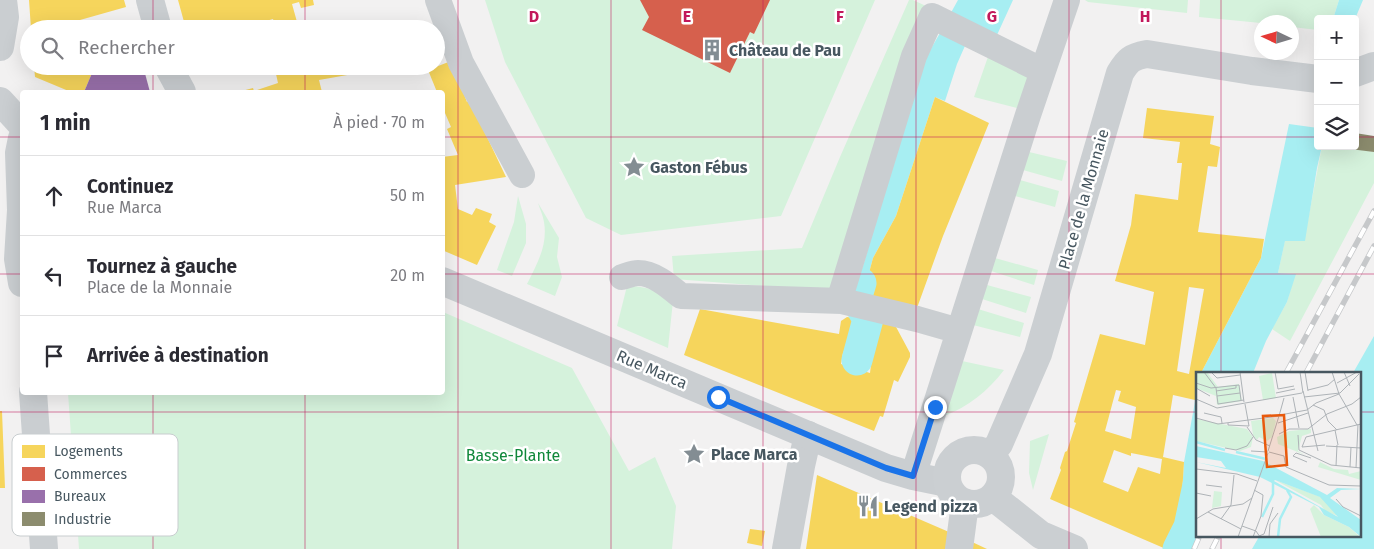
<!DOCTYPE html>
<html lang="fr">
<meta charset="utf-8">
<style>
:root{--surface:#fff;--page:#f7f7f7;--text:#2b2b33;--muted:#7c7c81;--line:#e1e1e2}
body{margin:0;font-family:"Fira Sans",sans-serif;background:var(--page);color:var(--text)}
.controls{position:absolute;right:15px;top:15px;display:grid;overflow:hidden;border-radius:5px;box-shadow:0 5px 20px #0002}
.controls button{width:45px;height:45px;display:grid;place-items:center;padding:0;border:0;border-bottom:1px solid var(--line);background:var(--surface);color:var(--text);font:25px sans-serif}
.compass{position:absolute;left:1254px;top:15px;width:45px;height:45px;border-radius:50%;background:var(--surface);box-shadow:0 5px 20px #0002;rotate:274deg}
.stop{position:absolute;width:15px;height:15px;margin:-11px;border:4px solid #1a73e8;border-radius:50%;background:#fff}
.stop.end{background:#1a73e8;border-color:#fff;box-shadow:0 1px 5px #0008}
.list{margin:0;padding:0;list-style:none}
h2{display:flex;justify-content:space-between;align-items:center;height:65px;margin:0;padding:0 20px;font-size:21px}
h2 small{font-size:16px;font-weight:400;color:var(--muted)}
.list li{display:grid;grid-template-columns:32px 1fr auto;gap:15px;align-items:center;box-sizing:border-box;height:80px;padding:0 20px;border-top:1px solid var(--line)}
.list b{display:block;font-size:19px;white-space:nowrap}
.list p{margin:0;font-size:16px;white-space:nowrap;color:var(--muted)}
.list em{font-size:16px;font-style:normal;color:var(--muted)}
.icon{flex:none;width:28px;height:28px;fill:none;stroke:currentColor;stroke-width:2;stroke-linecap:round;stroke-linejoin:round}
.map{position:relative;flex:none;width:1374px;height:549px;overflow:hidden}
.search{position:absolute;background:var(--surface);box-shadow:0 5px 20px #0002;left:20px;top:20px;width:425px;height:55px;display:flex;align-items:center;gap:12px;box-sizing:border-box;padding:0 18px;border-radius:28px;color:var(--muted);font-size:19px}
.panel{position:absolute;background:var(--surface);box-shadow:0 5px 20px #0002;left:20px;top:90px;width:425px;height:305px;border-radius:5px}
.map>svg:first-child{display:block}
.green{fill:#d5f2dc}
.water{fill:#a7eef2}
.homes{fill:#f6d55c;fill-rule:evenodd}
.shops{fill:#d6604d}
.offices{fill:#9970ab}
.industry{fill:#8c8c6e}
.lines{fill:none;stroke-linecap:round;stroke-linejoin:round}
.canal{stroke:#a7eef2;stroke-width:31}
.pedestrian{stroke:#caced1;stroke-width:26}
.minor{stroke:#caced1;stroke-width:28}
.tertiary{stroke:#caced1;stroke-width:28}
.secondary{stroke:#cbcfd2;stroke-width:28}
.rail-casing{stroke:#c6c8ca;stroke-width:5.5}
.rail{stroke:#fff;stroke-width:4;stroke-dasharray:11;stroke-linecap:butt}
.route{stroke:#1a73e8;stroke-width:6}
.grid{fill:none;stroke:#c2185b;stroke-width:1;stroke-opacity:0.55}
.labels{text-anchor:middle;stroke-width:5;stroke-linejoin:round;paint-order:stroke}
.poi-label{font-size:16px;font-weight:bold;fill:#475760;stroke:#fff;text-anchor:start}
.street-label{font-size:16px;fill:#475760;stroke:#fff}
.park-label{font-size:16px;fill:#11883b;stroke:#fff}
.inset-river{fill:none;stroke:#a7eef2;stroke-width:2.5}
.inset-road{fill:none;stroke:#aeb3b7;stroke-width:1}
.view{fill:#e8590c;fill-opacity:0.15;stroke:#e8590c;stroke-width:2.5}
.inset-edge{fill:none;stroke:#475760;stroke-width:2.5}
.key{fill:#fff;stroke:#c8cdcf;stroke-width:1}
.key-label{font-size:14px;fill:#475760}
.grid-label{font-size:16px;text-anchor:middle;font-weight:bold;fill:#c2185b;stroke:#fff;stroke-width:5;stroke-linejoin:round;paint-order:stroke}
</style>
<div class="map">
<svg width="1374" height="549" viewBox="0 0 1374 549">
<rect width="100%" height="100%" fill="#f2f1f1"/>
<path class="green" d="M485 0H875L781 216 621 235 586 218 505 62Z
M909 0H913L926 6 831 291 674 279 672 256 802 248 840 157Z
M1085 0H1188L1187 13 1088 2Z
M1200 0H1339L1333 19H1318V30L1292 27V22L1261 23 1199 17Z
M990 51 1031 71 1017 108 974 97Z
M1322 146H1337L1374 152V183L1290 341 1272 329 1287 302 1295 274 1278 273 1285 240 1304 241Z
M1029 152 1067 161 1062 181 1023 170Z
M1020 180 1059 191 1055 207 1015 196Z
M518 196 526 224V243L512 276 497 270 514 222Z
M538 203 559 238 557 257 562 277 555 296 527 284C537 264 548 245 544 222 543 216 540 209 538 203Z
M995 258 1038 270 1034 285 991 271Z
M987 285 1031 297 1026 313 982 299Z
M627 286C648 286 655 291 673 301L668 348 617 326Z
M978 309 1024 323 1020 337 973 325Z
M443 312 572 368 629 471 655 457 676 506 672 549H79L68 393 442 392Z
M962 361 1004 370C988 391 968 407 944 416Z
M1049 434 1033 490 1029 473 1030 441Z"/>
<path class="water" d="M958 0H1013L997 35 948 18Z
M1339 0H1363L1355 19H1333Z
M944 26 968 39 957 64 945 101 935 97 896 216 873 258 862 299 854 297 921 66Z
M1289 124 1318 128V146H1322L1317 168 1305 241H1285L1278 273 1296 274 1287 302 1266 341 1253 373H1201L1261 258Z
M1374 336V549H1252L1260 535H1360V373H1353Z
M1198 385V529L1180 526 1184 462Z"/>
<path class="homes" d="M29 0H124L126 7 80 20V29H31Z
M178 0H313L314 5 301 8 299 2 292 4 299 29H276L273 19 252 25 253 29H186Z
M451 61 467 102 470 101 506 177 455 185 458 209 472 215 476 208 492 214 489 222 496 226 477 265 442 250V157L458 155 447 129 451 127 442 106V92H437L428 70Z
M34 66H95L84 92H71L35 77Z
M287 66H370V71L319 80 322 92H238L253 88 254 91 278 83 276 74 289 71Z
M935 97 989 123 943 236 917 308 862 299 873 258 896 216Z
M1147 108 1214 116 1210 144 1220 147 1217 167 1208 166 1198 232 1264 239 1261 258 1201 373H1198V385L1195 400 1173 395 1163 457 1184 462 1180 526 1170 549H1166L1050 499 1061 470 1060 468 1065 452 1067 451 1076 423 1074 422 1100 334 1145 345 1154 292 1115 281 1131 225 1135 194 1178 200 1182 163H1177L1180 142 1143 138ZM1189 287 1204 289 1189 374 1177 371ZM1116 390 1121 391 1118 401 1136 407 1131 439 1105 431ZM1114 450 1131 456V453L1162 459 1160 474 1138 467 1128 492 1103 482Z
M700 309 839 334 841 321 847 317 860 319 843 353 841 364 870 373 876 322 895 325 910 353V357L898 382 894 380 883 417 880 416 874 431 684 355Z
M0 411H2L5 488H0Z
M817 475 949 532 947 549H806Z
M750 529 765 531 762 546 747 543Z
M970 541 987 549H966Z"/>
<path class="shops" d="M640 0H770L754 34 750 32 730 73 642 30 649 17Z"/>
<path class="offices" d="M95 66H143L150 92H84Z"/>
<path class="industry" d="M1355 133 1374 136V152L1350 149 1351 146H1355Z"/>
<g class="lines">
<path class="canal" d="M857 360 868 319 856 299 861 283
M1178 549 1189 527 1198 485"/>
<path class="pedestrian" d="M438 0 461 63 522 175
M622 277C626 276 633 273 638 273 654 273 669 286 681 296L842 301 917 319 959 331
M839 301 914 56 932 16 1043 71
M913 476 1028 115 1067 0"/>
<path class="minor" d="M150 0 158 29
M169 68 182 92
M786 549 801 466 808 435
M959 549 965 503"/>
<path class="tertiary" d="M0 47 5 17 3 0
M0 101 22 125
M22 138 19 153 21 210 18 259 22 283
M442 281 886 468 913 476 947 483
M33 392 44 549"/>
<path class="secondary" d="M1355 73 1374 66
M947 477a27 27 0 1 1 54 0a27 27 0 1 1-54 0Z
M990 455 999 444 1038 354 1120 73C1128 60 1131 57 1147 54L1252 71 1318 79
M993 497 1041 535 1074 549"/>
<g class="rail-casing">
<path id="rail" d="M1286 373 1374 211
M1306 373 1374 246
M1194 549 1200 535
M1212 549 1219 535"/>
</g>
<use href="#rail" class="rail"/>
</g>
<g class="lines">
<path class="route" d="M718 397 886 468 913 476 935 407"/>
</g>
<path class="grid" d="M153 0V29M305 0V29M458 0V549M611 0V549M763 0V549M916 0V549M1069 0V549M1221 0V373M153 66V92M305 66V92M0 137H22M442 137H1318M1355 137H1374M0 274H22M442 274H1374M153 392V549M305 392V549M0 412H1198M1360 412H1374M1221 535V549"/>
<defs>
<g id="building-bare" transform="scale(1.725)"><path d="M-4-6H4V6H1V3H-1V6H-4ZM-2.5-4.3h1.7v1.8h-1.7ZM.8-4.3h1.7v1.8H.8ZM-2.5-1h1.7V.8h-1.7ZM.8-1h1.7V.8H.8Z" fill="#838d93" stroke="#fff" stroke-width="2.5" paint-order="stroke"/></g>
<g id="sight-bare" transform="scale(1.725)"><path d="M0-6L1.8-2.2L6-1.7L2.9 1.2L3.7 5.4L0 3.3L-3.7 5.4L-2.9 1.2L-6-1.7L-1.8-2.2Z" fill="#838d93" stroke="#fff" stroke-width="2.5" paint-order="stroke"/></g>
<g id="restaurant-bare" transform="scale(1.725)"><path d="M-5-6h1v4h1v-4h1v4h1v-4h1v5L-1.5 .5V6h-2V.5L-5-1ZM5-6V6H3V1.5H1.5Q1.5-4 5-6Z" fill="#838d93" stroke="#fff" stroke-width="2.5" paint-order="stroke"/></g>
</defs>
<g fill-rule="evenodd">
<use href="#building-bare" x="712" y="50"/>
<use href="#sight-bare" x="634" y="167"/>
<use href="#sight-bare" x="694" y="454"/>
<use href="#restaurant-bare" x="868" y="506"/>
</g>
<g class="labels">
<g class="poi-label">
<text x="729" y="56">Château de Pau</text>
<text x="650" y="173">Gaston Fébus</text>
<text x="711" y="460">Place Marca</text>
<text x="884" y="512">Legend pizza</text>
</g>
<g class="street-label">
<text transform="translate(1083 199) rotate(-74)" y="6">Place de la Monnaie</text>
<text transform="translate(652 369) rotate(23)" y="6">Rue Marca</text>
</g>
<g class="park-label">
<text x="513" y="461">Basse-Plante</text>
</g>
</g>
<g transform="translate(1196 372)">
<rect width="165" height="165" fill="#f2f1f1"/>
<path d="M0 0H11L22 15 43 12 46 29 21 33 20 24 0 16ZM76 1 80 26 67 28 63 4ZM77 46 80 49 76 65 71 69 63 65 61 68 57 63 55 49ZM0 47 51 57 57 65 55 75 44 79 0 69ZM115 57V61L106 64 102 79 109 83 82 72 81 65 93 59ZM124 90 138 97 152 98 153 102 165 99V108L122 95ZM79 108 125 125 142 144 129 139 125 133ZM18 119 26 120 25 134 16 136ZM118 133 128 143 153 155 164 165H125L114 137Z" fill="#d5f2dc"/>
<path d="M0 74 67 89 131 123 141 116 165 117 145 118 134 126 165 148V165L153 155 128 143 123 135 64 105 0 90 30 96 25 89 0 85ZM79 108 124 125 142 145 78 109Z" fill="#a7eef2" fill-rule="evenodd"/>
<path class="inset-river" d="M0 70 29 78M40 80 70 87M66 145 77 122V110M82 165 84 147 95 125 91 118"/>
<path class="inset-road" d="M8 0 20 16 22 32 48 28M15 0 21 6 44 3M44 0 48 30M79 0 82 17 98 14M104 0 107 21M109 0 112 19M136 0 143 22M148 0 154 14M0 11 15 16 43 13 45 28M141 11 161 0M0 16 14 24M112 18 132 13 139 7M20 19 40 16V13M107 19 122 79M80 21 99 17M144 21 163 2M143 22 161 53M21 24 44 21M97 25 103 56M108 25 144 21M0 27 21 36 106 21M117 33 128 38 132 49 141 58M111 38 120 31 143 22M8 41 25 45 26 51M84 43 111 38M83 44 88 26M0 46 22 52 83 44M32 51V53L53 54 49 32M82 51 112 41M51 55 60 68 74 74M139 58 142 73M83 62 93 57H112L131 42 156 32 165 25M102 63 103 78 135 93 165 96M129 73 106 75 110 65 165 52M130 74 165 76M29 76 40 78 51 74 57 65M55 79 72 80M72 79 83 44M73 80 88 84 90 95 133 113 165 114M97 84 100 81 115 86M97 84 111 90M140 94 141 73M154 95 155 75M160 96 162 52M0 97 41 102 61 109M10 113 26 115M0 121 15 124M140 127 147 135 165 144M12 140 45 157M0 147 17 137 47 132 56 126M25 147 35 133 38 103M46 154 60 159 64 165M63 164 68 162 77 135M42 165 72 81M57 165 65 144 67 123 58 118M73 165 74 152 82 141"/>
<path class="view" d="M88 43 91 93 71 95 67 44Z"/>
<rect width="165" height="165" class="inset-edge"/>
</g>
<rect x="12" y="434" width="166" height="102" rx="8" class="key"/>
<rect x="22" y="445" width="23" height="13" fill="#f6d55c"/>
<rect x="22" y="467" width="23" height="14" fill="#d6604d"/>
<rect x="22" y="490" width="23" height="13" fill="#9970ab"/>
<rect x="22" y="512" width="23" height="14" fill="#8c8c6e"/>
<g class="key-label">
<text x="54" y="456">Logements</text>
<text x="54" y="479">Commerces</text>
<text x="54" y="501">Bureaux</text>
<text x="54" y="524">Industrie</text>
</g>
<g class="grid-label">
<text x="534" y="22">D</text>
<text x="687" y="22">E</text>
<text x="840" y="22">F</text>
<text x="992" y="22">G</text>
<text x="1145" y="22">H</text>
</g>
</svg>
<div class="controls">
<button>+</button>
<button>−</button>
<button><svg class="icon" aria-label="layers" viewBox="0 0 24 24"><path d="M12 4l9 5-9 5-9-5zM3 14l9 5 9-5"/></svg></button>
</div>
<svg class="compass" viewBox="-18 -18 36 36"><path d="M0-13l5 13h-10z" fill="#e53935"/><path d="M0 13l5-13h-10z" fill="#7c7c81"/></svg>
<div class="stop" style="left:718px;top:397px"></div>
<div class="stop end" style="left:935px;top:407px"></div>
<div class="search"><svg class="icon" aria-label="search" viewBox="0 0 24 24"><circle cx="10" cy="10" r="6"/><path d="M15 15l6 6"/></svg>Rechercher</div>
<section class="panel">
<h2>1 min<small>À pied · 70 m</small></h2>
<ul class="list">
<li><svg class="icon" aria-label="ahead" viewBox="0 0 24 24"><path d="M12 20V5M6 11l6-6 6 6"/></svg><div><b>Continuez</b><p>Rue Marca</p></div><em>50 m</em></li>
<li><svg class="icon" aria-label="left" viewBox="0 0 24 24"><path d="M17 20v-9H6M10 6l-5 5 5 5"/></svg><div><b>Tournez à gauche</b><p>Place de la Monnaie</p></div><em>20 m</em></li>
<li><svg class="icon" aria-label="arrive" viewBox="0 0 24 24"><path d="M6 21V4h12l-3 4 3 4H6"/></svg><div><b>Arrivée à destination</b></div></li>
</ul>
</section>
</div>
